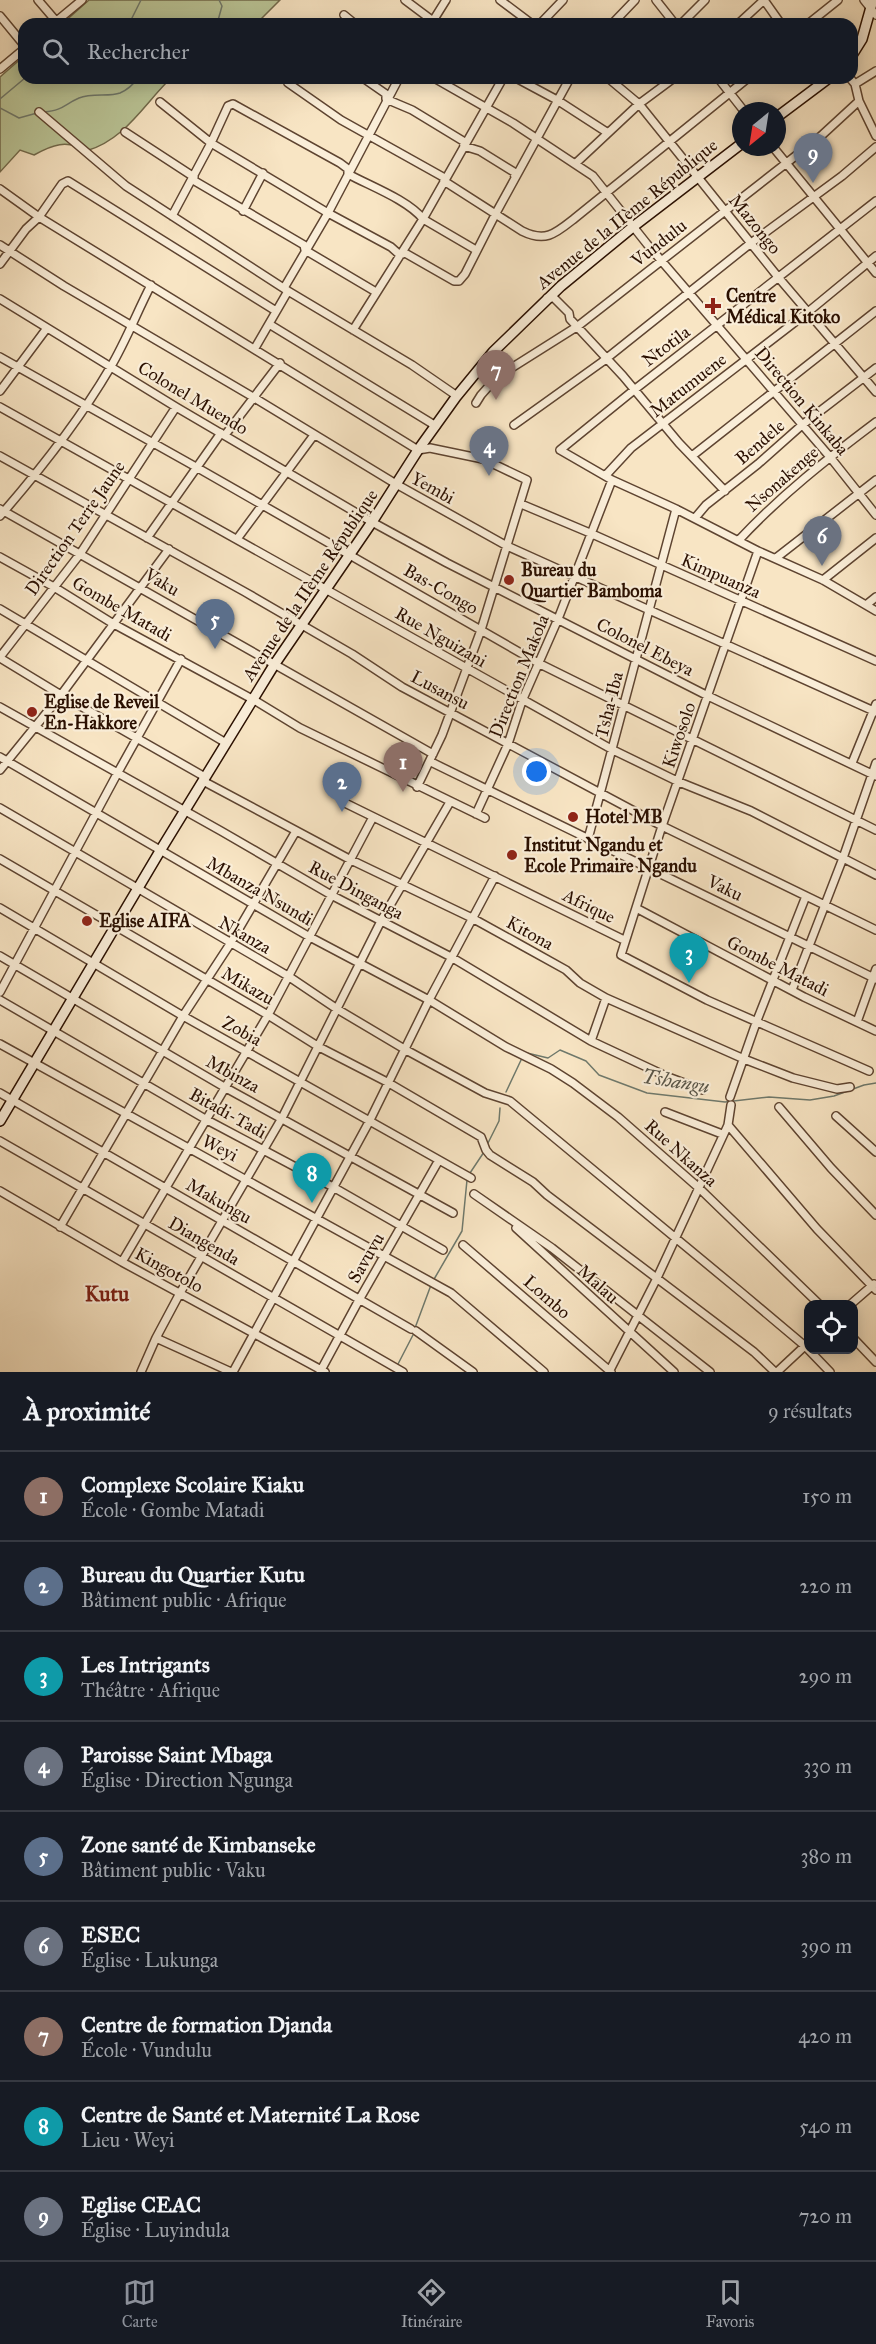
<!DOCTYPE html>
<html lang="fr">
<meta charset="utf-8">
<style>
:root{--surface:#171b24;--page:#242831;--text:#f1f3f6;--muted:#9ea1a6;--line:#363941;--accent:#8c9099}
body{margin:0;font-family:"IM FELL Great Primer",serif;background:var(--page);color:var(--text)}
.controls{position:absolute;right:18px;bottom:18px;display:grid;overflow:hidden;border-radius:12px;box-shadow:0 3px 15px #0003}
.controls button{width:54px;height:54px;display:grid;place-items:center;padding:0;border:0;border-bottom:2px solid var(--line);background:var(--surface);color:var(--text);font:30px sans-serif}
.compass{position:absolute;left:732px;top:102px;width:54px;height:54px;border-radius:50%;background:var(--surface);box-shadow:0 3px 15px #0003;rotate:210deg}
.you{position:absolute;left:537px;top:772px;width:21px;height:21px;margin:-15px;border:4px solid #fff;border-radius:50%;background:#1a73e8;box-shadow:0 0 0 9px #1a73e833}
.badge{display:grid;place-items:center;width:39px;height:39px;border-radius:50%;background:var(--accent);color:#fff;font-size:20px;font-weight:700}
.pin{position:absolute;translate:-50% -50px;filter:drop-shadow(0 2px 3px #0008)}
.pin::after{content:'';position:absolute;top:32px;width:21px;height:18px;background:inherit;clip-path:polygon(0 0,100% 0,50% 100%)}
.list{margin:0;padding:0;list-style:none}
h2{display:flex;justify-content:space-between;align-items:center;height:78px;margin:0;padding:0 24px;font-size:26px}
h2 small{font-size:20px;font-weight:400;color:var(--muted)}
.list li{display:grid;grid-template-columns:39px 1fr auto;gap:18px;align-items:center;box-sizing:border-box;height:90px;padding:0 24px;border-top:2px solid var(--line)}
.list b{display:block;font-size:22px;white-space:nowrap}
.list p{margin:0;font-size:20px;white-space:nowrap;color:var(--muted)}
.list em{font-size:20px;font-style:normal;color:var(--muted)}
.icon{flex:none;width:33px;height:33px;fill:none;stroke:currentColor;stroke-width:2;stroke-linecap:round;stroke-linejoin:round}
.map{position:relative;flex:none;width:876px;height:1372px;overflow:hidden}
.search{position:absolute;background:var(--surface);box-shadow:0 3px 15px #0003;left:18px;right:18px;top:18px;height:66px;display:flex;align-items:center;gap:15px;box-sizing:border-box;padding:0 21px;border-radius:18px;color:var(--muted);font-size:22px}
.sheet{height:888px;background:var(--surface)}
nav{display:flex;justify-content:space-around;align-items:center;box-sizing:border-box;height:84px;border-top:2px solid var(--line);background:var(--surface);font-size:16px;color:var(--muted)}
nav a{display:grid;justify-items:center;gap:3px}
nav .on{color:var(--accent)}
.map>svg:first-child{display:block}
.green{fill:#bac597;stroke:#726a4c;stroke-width:1.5}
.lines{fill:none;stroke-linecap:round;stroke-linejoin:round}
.stream{stroke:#6f796c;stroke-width:1.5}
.street-casing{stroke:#5e4431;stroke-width:10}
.secondary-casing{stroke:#2a0f00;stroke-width:12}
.street{stroke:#faeed9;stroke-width:7}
.secondary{stroke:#faeed9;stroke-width:9}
.poi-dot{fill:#8f2418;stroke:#faeed9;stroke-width:2}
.labels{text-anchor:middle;stroke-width:4.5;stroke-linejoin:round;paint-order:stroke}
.street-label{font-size:18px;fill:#2a0f00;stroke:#faeed9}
.poi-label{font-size:18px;font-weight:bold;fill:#2a0f00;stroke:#faeed9;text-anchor:start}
.water-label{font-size:20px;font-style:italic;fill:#585548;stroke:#faeed9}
.quarter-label{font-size:21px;font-weight:bold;fill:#7a1f14;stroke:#faeed9}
</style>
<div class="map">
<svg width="876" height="1372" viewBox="0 0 876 1372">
<rect width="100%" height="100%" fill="#f8e5c4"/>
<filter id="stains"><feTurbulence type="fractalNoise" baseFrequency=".00333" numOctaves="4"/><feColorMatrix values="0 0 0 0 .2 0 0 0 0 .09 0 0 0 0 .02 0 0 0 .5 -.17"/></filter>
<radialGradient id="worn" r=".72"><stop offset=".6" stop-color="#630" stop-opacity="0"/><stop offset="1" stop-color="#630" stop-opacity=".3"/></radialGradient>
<path class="green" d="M89 0H280L256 24H62Z
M24 56V78H171C144 104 125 140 86 151 67 139 52 145 34 155L20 150 0 172V77Z"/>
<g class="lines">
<path class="stream" d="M129 24 141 0
M217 24 222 6 219 0
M0 99 25 78
M0 108 19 118 37 113
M44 112C64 110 63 105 79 98 92 93 110 97 120 93 129 89 133 85 138 78
M527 1053 548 1058 560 1050 586 1061 599 1075 647 1093 725 1102 769 1097 810 1100 834 1096 864 1085 876 1083
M506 1092 522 1058
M487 1145 499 1121 500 1108
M470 1173 484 1152
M433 1281 462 1231 467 1180
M415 1328 431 1285
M397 1366 414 1333"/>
<g class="street-casing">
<path id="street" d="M38 0 56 21
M405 0 437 24
M500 0 532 24
M656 0 675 24
M764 0 781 24
M864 0 876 15
M344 15 355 24
M0 16 24 45
M53 24 82 0
M431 24 446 0
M540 24 563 0
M612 24 635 0
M681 24 705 0
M738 24 764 0
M808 24 838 0
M0 69 24 49
M363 78 386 94V99L412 110 463 141 464 146 480 151 514 172 515 178
M434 78 513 123 593 176 647 244 830 457 876 515
M516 78 557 100 608 133
M608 78 639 104 778 277 876 392
M718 78 744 111
M850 78 855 84 859 101 876 136
M288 83 341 120 443 177 444 181 522 231C546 243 556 233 575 218L748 78
M855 84 876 71
M160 102 211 143 228 106 233 104 340 163 348 169V174C370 186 408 200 423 219L476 250
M39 112 126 186 288 291 412 365 457 396 459 394
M125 132 194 177
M773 147 876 273
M576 163 639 104 674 78
M193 180 304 245 305 250 376 292
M0 189 39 217 418 450 430 448 483 459 527 480 481 630 442 735 417 787
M876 201 634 390 560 450 612 480 676 509 758 551 823 580 876 611
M243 211 263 173
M172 216 211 143 328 213 391 247 400 255 405 253 454 281H459L465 274 496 213 570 78
M0 245 64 286 253 397 396 484 507 546 876 712
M0 264 26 229 39 217 62 184 68 181 276 311
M284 288 328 213 399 78
M547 298H554L569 313 570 319 623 376 679 443 725 491
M0 299 176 407 372 522 447 563 708 696 876 776
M269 324 436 426
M353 330 423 219 503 78
M255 348 288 291
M0 357 196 467 540 664 876 830
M0 391 47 328
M476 403 481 395 497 377 578 326 821 136 859 101
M0 407 613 750 679 782 751 811 876 875
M514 425 602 362 751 243 842 176 876 147
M225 435 280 363
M0 456 245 592 352 654 402 687 662 826 876 930
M692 456 876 311
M606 475 631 448 808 312 876 256
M521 504 590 533 876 661
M0 509 433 754
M0 516C40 470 79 421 110 368 126 341 137 312 151 285
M695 518 706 505 758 464 802 425 876 368
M147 538 221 433
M237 539 314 435
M739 540C780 496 828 458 876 422
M758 551 662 826 621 955 707 1000 869 1071
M0 557 54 587 112 623 254 700 300 728 485 818
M776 558 876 480
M823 580 876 538
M866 605 876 597
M0 609 226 743
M0 657 80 554 176 407
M0 658 61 695 205 777
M0 707 221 831 333 896 451 957 591 1041 668 1077 703 1090
M0 757 308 936 429 1000 506 1047 551 1069 573 1083 618 1117 699 1188 819 1304
M431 762 876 979
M852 763 876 704
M0 770 61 695 169 549
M203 781 351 860 472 918 521 945 566 970 580 983 606 998 744 1059 793 1078 837 1089 850 1087
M345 803 624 940
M0 808 288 976 337 1009 406 1050 485 1093 510 1101 742 1293 805 1346 830 1372
M476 814 508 744 522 701 558 619 612 480
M588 839 676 509
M0 859 268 1015 319 1047 387 1082 481 1137 486 1150 490 1155 533 1182 547 1195 754 1352 775 1372
M0 908 183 1016 471 1178
M636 908 804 997 876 1031
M0 956 226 1088 453 1213
M792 990 843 858 876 763
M0 992 117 774 181 659
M0 1000 207 1120 333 1187 443 1250
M857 1022 876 969
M591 1041 606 998
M0 1044 451 1293 544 1372
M0 1093 411 1329
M730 1097 756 1023 806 896
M779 1107 831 1168 876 1215
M665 1112 722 1134
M836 1116 876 1152
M728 1125 817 1229 876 1290
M0 1141 403 1372
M0 1191 122 1262 325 1372
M474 1194 552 1248 710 1372
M60 1227 183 1016 230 944 296 831
M516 1228 674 1372
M463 1245 611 1372
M122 1262 268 1015 373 817
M851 1304 874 1284
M416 1331 473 1372
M156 1338 231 1372
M854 1339 876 1362
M141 1372 156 1338 180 1293 282 1118 381 921 450 802
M233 1372 369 1122 429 1000 495 876
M320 1372 359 1300 439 1160
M609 1372 657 1278 728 1125 731 1105
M777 1372 808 1343"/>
</g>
<g class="secondary-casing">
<path id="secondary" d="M852 55 862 39 873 0
M777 117 829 78
M0 1121 160 851 274 665 372 522 418 450 456 397 493 352 561 286 634 226 741 144"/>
</g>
<use href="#street" class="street"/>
<use href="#secondary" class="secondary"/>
</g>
<g class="poi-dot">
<path d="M710 297h6v6h6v6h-6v6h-6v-6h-6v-6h6z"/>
<circle cx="509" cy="580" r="6"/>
<circle cx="32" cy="712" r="6"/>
<circle cx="573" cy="817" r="6"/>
<circle cx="512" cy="855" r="6"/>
<circle cx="87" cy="921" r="6"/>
</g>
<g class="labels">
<g class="street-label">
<text transform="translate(627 214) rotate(-39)" y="6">Avenue de la IIème République</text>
<text transform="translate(755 224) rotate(51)" y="6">Mazongo</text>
<text transform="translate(659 243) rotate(-38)" y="6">Vundulu</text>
<text transform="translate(666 346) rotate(-37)" y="6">Ntotila</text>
<text transform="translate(688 385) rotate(-38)" y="6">Matumuene</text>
<text transform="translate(193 398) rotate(31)" y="6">Colonel Muendo</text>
<text transform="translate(802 401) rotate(50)" y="6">Direction Kinkaba</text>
<text transform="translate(760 442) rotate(-41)" y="6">Bendele</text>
<text transform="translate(782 479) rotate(-41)" y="6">Nsonakenge</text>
<text transform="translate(433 488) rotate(29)" y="6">Yembi</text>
<text transform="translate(75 528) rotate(-55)" y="6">Direction Terre Jaune</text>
<text transform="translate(721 576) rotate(24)" y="6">Kimpuanza</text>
<text transform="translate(162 582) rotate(31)" y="6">Vaku</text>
<text transform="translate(310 585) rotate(-56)" y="6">Avenue de la IIème République</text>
<text transform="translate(441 589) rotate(30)" y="6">Bas-Congo</text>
<text transform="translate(122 609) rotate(30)" y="6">Gombe Matadi</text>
<text transform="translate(441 637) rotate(30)" y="6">Rue Nguizani</text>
<text transform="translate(645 647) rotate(27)" y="6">Colonel Ebeya</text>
<text transform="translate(519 676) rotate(-68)" y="6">Direction Makola</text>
<text transform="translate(440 690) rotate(28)" y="6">Lusansu</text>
<text transform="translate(609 705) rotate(-76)" y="6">Tsha-Iba</text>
<text transform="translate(679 735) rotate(-71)" y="6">Kiwosolo</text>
<text transform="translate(725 888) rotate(26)" y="6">Vaku</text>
<text transform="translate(356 890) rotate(28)" y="6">Rue Dinganga</text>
<text transform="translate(260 891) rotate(30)" y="6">Mbanza Nsundi</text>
<text transform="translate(589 906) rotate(26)" y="6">Afrique</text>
<text transform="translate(530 933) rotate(29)" y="6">Kitona</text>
<text transform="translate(245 935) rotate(30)" y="6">Nkanza</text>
<text transform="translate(778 966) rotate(27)" y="6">Gombe Matadi</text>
<text transform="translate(248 986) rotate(30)" y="6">Mikazu</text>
<text transform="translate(242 1031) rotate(29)" y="6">Zobia</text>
<text transform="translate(233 1074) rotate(29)" y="6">Mbinza</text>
<text transform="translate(228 1113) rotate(29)" y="6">Bitadi-Tadi</text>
<text transform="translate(220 1148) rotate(27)" y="6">Weyi</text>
<text transform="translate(681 1153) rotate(42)" y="6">Rue Nkanza</text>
<text transform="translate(219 1201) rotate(30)" y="6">Makungu</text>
<text transform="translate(204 1241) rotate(30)" y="6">Diangenda</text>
<text transform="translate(366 1258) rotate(-60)" y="6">Savuvu</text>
<text transform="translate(169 1270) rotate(29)" y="6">Kingotolo</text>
<text transform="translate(598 1284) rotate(42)" y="6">Malau</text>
<text transform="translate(547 1297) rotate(41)" y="6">Lombo</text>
</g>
<g class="poi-label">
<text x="726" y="302">Centre<tspan x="726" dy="21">Médical Kitoko</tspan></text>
<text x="521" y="576">Bureau du<tspan x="521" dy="21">Quartier Bamboma</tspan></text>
<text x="44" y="708">Eglise de Reveil<tspan x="44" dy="21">En-Hakkore</tspan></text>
<text x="585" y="823">Hotel MB</text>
<text x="524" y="851">Institut Ngandu et<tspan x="524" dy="21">Ecole Primaire Ngandu</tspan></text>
<text x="99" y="927">Eglise AIFA</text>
</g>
<g class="water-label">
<text transform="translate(676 1081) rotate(9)" y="7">Tshangu</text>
</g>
<g class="quarter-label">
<text x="107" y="1301">Kutu</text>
</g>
</g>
<rect width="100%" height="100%" filter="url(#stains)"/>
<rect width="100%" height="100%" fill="url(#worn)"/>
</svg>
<div class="controls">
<button><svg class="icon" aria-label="locate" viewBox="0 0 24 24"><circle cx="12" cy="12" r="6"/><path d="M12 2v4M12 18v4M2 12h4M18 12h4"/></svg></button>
</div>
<svg class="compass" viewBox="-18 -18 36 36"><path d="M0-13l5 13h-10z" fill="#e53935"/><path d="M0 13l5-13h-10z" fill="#9ea1a6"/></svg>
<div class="you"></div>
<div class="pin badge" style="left:403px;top:792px;background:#8d6e63">1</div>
<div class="pin badge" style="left:342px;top:812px;background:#5c6f8a">2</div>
<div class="pin badge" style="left:689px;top:983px;background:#0f9aa8">3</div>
<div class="pin badge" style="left:489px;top:476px;background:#6b7280">4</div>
<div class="pin badge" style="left:215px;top:649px;background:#5c6f8a">5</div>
<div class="pin badge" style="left:822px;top:566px;background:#6b7280">6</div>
<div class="pin badge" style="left:496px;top:400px;background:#8d6e63">7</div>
<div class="pin badge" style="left:312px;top:1203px;background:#0f9aa8">8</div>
<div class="pin badge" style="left:813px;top:183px;background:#6b7280">9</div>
<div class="search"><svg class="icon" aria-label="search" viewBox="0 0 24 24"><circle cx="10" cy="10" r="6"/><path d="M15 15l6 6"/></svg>Rechercher</div>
</div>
<section class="sheet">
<h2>À proximité<small>9 résultats</small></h2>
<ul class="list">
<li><span class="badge" style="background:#8d6e63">1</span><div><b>Complexe Scolaire Kiaku</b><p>École · Gombe Matadi</p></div><em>150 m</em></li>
<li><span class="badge" style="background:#5c6f8a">2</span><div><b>Bureau du Quartier Kutu</b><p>Bâtiment public · Afrique</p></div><em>220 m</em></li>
<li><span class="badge" style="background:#0f9aa8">3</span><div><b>Les Intrigants</b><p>Théâtre · Afrique</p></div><em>290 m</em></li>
<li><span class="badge" style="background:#6b7280">4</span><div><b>Paroisse Saint Mbaga</b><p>Église · Direction Ngunga</p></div><em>330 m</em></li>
<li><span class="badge" style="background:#5c6f8a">5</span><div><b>Zone santé de Kimbanseke</b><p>Bâtiment public · Vaku</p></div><em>380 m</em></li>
<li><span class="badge" style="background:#6b7280">6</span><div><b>ESEC</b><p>Église · Lukunga</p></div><em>390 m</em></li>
<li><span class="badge" style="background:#8d6e63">7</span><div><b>Centre de formation Djanda</b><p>École · Vundulu</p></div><em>420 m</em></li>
<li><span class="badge" style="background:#0f9aa8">8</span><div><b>Centre de Santé et Maternité La Rose</b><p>Lieu · Weyi</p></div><em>540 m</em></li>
<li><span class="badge" style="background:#6b7280">9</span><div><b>Eglise CEAC</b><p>Église · Luyindula</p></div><em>720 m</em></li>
</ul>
</section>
<nav>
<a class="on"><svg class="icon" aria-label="map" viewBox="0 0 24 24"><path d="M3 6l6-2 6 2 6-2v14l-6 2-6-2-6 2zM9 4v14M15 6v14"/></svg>Carte</a>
<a><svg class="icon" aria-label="directions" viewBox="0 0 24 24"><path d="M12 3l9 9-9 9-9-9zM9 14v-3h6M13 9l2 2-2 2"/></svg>Itinéraire</a>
<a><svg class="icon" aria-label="saved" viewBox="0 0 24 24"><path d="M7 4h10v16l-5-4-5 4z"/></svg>Favoris</a>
</nav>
